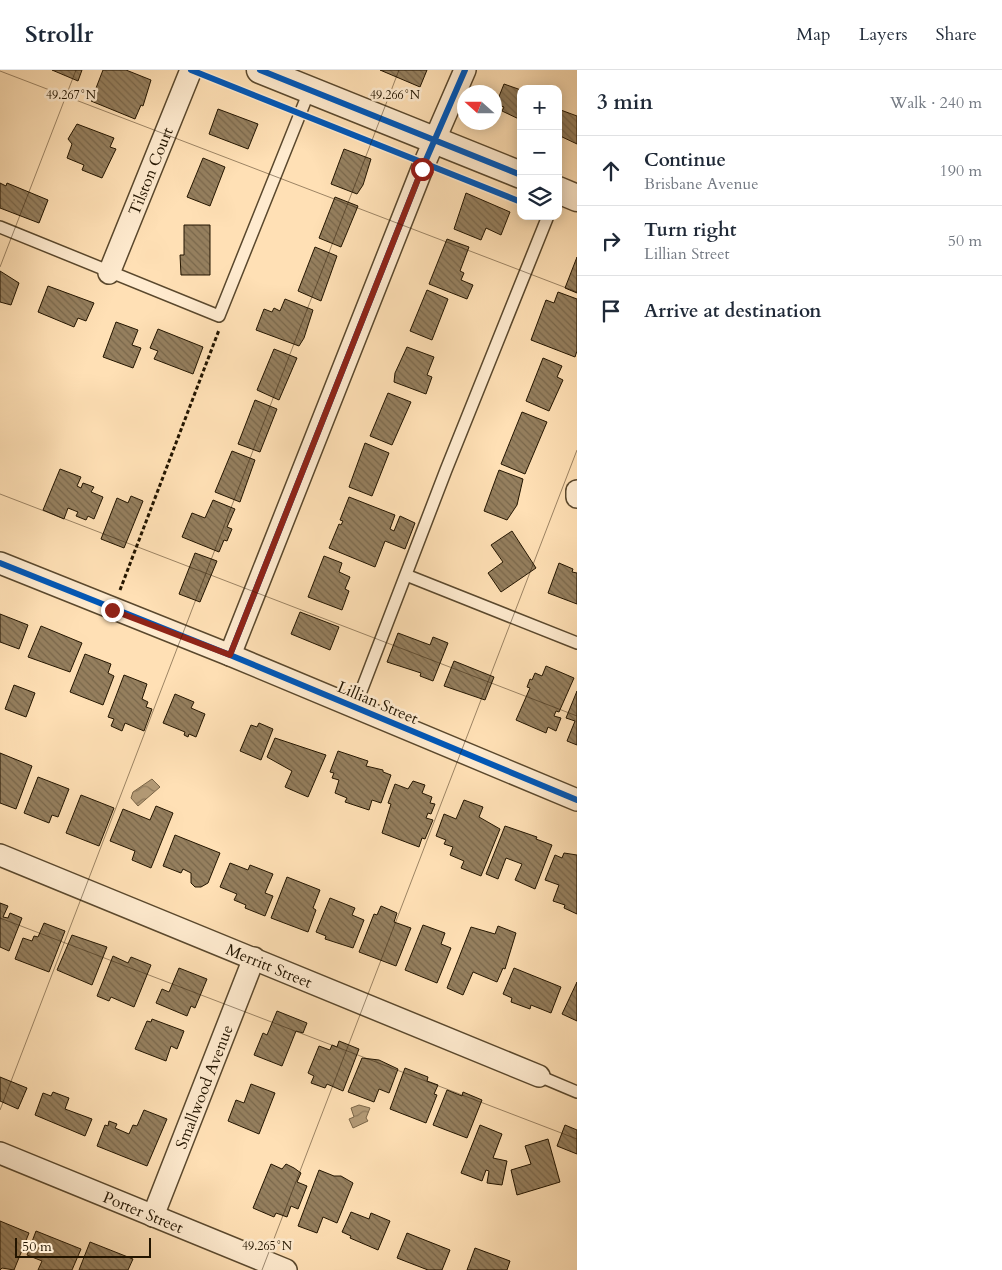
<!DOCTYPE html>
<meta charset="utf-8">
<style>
:root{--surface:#fff;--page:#f2f2f3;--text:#1f2937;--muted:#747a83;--line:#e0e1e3}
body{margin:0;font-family:Cardo,serif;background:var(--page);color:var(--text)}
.controls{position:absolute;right:15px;top:15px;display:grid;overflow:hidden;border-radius:10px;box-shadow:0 2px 12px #0003}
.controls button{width:45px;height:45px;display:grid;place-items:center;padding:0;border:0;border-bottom:1px solid var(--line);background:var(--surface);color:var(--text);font:25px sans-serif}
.compass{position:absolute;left:457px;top:15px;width:45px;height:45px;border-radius:50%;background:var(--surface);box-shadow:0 2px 12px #0003;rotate:291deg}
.scale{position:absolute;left:15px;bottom:12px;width:136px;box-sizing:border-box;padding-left:5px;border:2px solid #231500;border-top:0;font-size:14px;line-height:18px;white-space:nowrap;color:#231500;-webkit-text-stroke:4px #ffebcf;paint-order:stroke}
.stop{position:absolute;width:15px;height:15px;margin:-11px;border:4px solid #8f2418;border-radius:50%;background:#fff}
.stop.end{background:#8f2418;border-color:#fff;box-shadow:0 1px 5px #0008}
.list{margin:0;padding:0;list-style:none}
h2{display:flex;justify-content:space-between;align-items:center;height:65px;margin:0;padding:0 20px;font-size:21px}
h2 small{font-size:16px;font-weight:400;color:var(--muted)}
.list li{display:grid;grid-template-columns:32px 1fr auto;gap:15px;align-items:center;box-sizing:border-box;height:70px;padding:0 20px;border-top:1px solid var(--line)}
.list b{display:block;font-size:19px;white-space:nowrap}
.list p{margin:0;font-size:16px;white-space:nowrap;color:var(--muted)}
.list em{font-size:16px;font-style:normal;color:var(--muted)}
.icon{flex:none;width:28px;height:28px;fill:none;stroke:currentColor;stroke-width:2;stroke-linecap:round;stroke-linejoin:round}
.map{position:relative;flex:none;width:577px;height:1200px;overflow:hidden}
header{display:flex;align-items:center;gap:30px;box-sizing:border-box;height:70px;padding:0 25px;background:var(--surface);border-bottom:1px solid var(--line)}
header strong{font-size:24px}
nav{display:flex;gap:28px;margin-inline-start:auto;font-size:18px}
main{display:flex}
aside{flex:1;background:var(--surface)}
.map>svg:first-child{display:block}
.water{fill:url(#water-waves);stroke:#7a6547}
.building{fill:url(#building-back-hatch);stroke:#231500}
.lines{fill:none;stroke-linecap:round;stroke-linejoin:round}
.service-casing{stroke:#5a482d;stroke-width:14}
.minor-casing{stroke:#5a482d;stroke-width:24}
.tertiary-casing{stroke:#5a482d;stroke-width:29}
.path{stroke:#231500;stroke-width:3;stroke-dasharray:4 2.5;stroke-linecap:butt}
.service{stroke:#ffebcf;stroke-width:11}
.minor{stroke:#ffebcf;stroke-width:21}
.tertiary{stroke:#ffebcf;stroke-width:26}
.cycleway-casing{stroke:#ffebcf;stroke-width:9}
.cycleway{stroke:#0057b8;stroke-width:6}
.route{stroke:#8f2418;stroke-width:6}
.ticks{fill:none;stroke:#231500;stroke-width:1;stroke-opacity:0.45}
.labels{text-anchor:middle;stroke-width:5;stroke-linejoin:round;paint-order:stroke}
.street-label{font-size:16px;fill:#231500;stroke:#ffebcf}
.ticks-label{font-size:12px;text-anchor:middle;fill:#231500;stroke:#ffebcf;stroke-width:5;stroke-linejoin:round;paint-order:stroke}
</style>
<header>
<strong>Strollr</strong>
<nav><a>Map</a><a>Layers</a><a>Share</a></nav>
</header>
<main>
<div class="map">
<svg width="577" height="1200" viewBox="0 0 577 1200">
<defs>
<pattern id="water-waves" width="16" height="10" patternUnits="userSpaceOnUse" patternTransform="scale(1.25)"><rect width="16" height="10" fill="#b49b77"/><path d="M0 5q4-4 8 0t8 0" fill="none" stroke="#927d5f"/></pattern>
<pattern id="building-back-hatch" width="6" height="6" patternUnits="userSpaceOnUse" patternTransform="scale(1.25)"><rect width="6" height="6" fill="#957f5e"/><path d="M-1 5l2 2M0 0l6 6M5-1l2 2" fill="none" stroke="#79674b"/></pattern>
</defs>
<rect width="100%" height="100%" fill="#ffe0b5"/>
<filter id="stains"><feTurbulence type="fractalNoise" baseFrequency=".004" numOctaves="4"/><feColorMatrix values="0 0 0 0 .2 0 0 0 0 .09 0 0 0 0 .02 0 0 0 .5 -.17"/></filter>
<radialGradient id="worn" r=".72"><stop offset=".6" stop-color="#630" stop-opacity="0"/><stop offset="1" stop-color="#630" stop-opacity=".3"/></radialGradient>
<path class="water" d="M152 709 160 717 138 736 131 728 133 722Z
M359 1035 370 1038 366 1048 368 1051 353 1058 349 1049 354 1047 351 1038Z"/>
<path class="building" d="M52 0H82L78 11Z
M103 0H126L151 10 143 36 141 35 135 49 91 31Z
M380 0H427L420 17Z
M504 14 521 20V50L502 41 504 37 496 34Z
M218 39 258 54 248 79 209 64Z
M558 39 577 46V74L558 65Z
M77 54 114 68 110 77 116 79 102 108 82 100 84 95 67 88 72 74 68 69Z
M344 79 371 89 363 115 357 124 331 114Z
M203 88 225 97 210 136 187 127Z
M0 113 6 116 7 113 48 130 39 153 0 138Z
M466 123 510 142 501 165 486 158 481 170 454 159Z
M335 127 358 136 341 177 319 168Z
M184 155H210V205H181L180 185H184Z
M447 169 469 177 460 201 464 203 461 210 473 215 467 229 429 214Z
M315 177 337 186 321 231 298 221Z
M577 187V223L565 218Z
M0 201 19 213 11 235 0 232Z
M48 216 94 233 86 251 78 248 74 257 38 242Z
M427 220 448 229 432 270 410 261Z
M558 222 577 229V281L575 287 531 270 546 230 554 233Z
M285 229 313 240 304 268 299 276 256 260 264 239 272 242 274 238 280 241Z
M116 252 138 260 132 275 141 278 133 298 103 287Z
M158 259 203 277 193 304 154 289 158 281 150 278Z
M407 277 434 287 427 305 432 307 426 324 394 312 395 303Z
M274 279 297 288 279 330 257 320Z
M543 288 562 296 557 307 563 310 549 341 526 331Z
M388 323 411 332 392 375 370 366Z
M255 330 277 339 260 382 238 374Z
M522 342 547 352 525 404 501 394Z
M365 373 389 383 372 426 349 417Z
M232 381 255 390 240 432 215 422Z
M60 399 81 407 77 416 81 418 83 413 94 417 91 422 103 427 94 449 88 446 86 450 76 446 78 442 68 438 64 449 43 440Z
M499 400 523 409 517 435 507 450 484 441Z
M131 426 143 431 124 478 101 469 117 428 128 433Z
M349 427 395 445 390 459 394 461 400 446 415 453 405 479 385 471 375 497 329 478 339 454 341 455 343 451 340 450Z
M213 430 235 439 227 457 232 459 227 471 224 470 219 482 182 467 192 443 205 448Z
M512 461 536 498 501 522 488 503 503 492 491 475Z
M195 483 217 491 200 532 179 524Z
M324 486 342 493 339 502 350 507 345 519 349 521 342 540 308 527Z
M559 493 573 499 572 502 577 503V534L548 523Z
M300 542 339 557 330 580 291 564Z
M0 544 28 555 19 579 0 572Z
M41 556 82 573 70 602 28 587Z
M398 563 430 575 433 567 448 573 433 611 420 606 421 603 387 592Z
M85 584 111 594 108 603 114 606 103 635 70 622Z
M454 591 494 607 485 630 444 616Z
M546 596 574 608 559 642 556 641 554 646 561 648 556 661 548 657 546 663 516 650 530 618 527 617 530 609 532 610 535 603 542 606Z
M124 605 147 614 142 629 148 632 146 637 152 639 144 661 125 653 122 661 111 656 114 649 108 647Z
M14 615 35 623 26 647 5 639Z
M577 621V675L567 671 575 651 566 648Z
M175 624 194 632 191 638 205 644 196 667 189 664 188 667 184 665 185 662 163 653Z
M259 653 273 659 261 690 240 681 251 655 257 657Z
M275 668 326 685 308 727 285 717 292 701 267 687Z
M338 681 368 691 366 696 383 700V702L391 705 381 733 372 730 369 740 345 732 347 728 335 723 339 710 332 708 334 703 330 702Z
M0 683 32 696 16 739 0 733Z
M38 707 69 719 58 747 52 745 49 753 24 743Z
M413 711 425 715 422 723 432 727 430 733 435 734 431 744 428 743 426 748 433 750 425 769 422 768 419 777 382 763 391 734 388 733 395 714 408 719Z
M81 725 114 738 99 776 66 763Z
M464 730 483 737 479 747 500 759 481 806 461 798 464 791 450 785 453 777 444 774 446 770 436 766 444 744 456 749Z
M156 736 173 743 151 798 132 790 135 781 110 771 123 739 150 750Z
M505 756 537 767 536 769 552 775 535 819 515 810 522 794 506 788 498 809 486 804Z
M175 765 220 783 208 813 201 817H195L191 813V803L183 799 181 803 163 796Z
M564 783 577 785V844L564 838 565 835 553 831 559 815 545 810 555 785 562 788Z
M230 793 248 800 250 795 273 804 265 823 273 826 265 846 245 838 246 835 234 830 237 824 220 817Z
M287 807 320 820 313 838 316 840 308 862 271 848Z
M330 828 355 838 352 845 364 850 353 878 325 869 326 866 316 862Z
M0 833 8 836 3 847 8 848 10 843 22 848 9 881 0 877Z
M381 836 397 843 394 852 411 858 396 896 359 882 374 844 377 845Z
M44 853 65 861 49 902 15 889 23 868 32 871 34 866 38 867Z
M423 855 445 863 441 874 451 878 437 913 405 900Z
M498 856 516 863 505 899 503 898 497 912 473 902 463 925 447 918 471 857 495 864Z
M72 865 107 877 92 915 57 900Z
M113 886 128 893 131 887 151 895 134 937 111 927 109 931 97 926Z
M179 898 207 909 195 938 191 936 187 946 156 933 162 919 169 922Z
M514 898 561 917 551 943 531 935 530 939 511 932 512 928 503 924Z
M577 912V951L562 944Z
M277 941 307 953 303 963 296 961 282 996 254 985 263 963 267 965Z
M152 949 184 961 177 979 171 976 166 991 135 979 147 951 151 952Z
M339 971 359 979 343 1021 327 1014 325 1018 311 1013 314 1006 308 1003 319 976 330 980 332 975 337 977Z
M362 988 379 990 398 999 389 1023 379 1019 374 1032 348 1022Z
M405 998 428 1007 427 1011 438 1015 434 1024 437 1025 426 1053 390 1039Z
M0 1007 27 1018 18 1039 0 1031Z
M251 1014 275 1023 259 1064 228 1051 236 1030 244 1033Z
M447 1020 462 1026 463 1022 482 1030 467 1068 433 1055Z
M53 1022 69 1028 65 1039 92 1049 85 1066 35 1045 43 1023 51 1026Z
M144 1040 167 1049 147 1096 97 1076 105 1055 108 1056 109 1051 117 1054 115 1058 129 1064 133 1055 137 1056Z
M480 1055 502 1064 493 1088 507 1091 502 1115 487 1113 489 1101 486 1100 482 1111 461 1103Z
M565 1055 577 1060V1084L557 1076Z
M548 1069 560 1112 517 1125 511 1100 531 1094 525 1076Z
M271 1094 282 1099 286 1094 294 1098 301 1103 297 1112 307 1116 298 1139 291 1136 287 1147 276 1143 274 1147 253 1138Z
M319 1100 334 1106H341L353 1113 337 1153 323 1147 317 1163 298 1156Z
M351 1142 369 1149 371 1143 390 1151 378 1180 350 1168 351 1166 342 1162Z
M0 1151 29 1163 14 1200 2 1198 0 1200Z
M36 1161 81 1179 72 1200H38L42 1191 27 1185Z
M407 1163 450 1180 442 1200H428L397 1188Z
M90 1172 133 1189 128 1200H79Z
M475 1178 510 1191 507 1200H467Z"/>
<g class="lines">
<g class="service-casing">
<path id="service" d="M0 157 219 246 310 19
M406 505 577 573
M355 637 446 400 548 146
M539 1006 577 1022"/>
</g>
<g class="minor-casing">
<g id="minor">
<path id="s1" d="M109 203 191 0"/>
<path d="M577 421V427"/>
<path d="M0 493 230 585 577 730"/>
<path d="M230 585 422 99 465 0"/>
<path id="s2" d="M0 785 539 1006"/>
<path id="s3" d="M0 1083 286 1200"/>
<path id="s4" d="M153 1146 254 888"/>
</g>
</g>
<g class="tertiary-casing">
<path id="tertiary" d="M260 0 521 105
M558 120 577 128"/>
</g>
<path class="path" d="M120 520 219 260"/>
<use href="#service" class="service"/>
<use href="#minor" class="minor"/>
<use href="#tertiary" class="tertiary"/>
<g class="cycleway-casing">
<path id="cycleway" d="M191 0 521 132
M260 0 521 105
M0 493 230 585 577 730
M230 585 422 99 465 0"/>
</g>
<use href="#cycleway" class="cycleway"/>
</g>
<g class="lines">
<path class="route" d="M112 540 230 585 422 99"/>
</g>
<path class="ticks" d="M0 1 577 222M0 197 76 0M0 424 577 646M0 848 577 1069M0 1040 399 0M262 1200 577 380"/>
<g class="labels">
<g class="street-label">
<text dy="6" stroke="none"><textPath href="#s1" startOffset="110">Tilston Court</textPath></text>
<text transform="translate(378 632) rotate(23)" y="6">Lillian Street</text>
<text dy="6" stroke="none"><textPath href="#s2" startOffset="291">Merritt Street</textPath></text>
<text dy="6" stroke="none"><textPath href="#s4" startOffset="139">Smallwood Avenue</textPath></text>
<text dy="6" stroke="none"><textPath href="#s3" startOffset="155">Porter Street</textPath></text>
</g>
</g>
<g class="ticks-label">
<text x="71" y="29">49.267°N</text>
<text x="395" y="29">49.266°N</text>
<text x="267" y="1180">49.265°N</text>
</g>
<rect width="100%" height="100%" filter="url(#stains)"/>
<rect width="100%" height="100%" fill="url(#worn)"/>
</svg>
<div class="controls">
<button>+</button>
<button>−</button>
<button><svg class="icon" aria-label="layers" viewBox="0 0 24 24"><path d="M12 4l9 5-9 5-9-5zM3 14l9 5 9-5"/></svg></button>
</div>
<svg class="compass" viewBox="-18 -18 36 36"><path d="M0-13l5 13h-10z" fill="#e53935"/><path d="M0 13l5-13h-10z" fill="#747a83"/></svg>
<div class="scale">50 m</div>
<div class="stop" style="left:422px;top:99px"></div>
<div class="stop end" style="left:112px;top:540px"></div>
</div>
<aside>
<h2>3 min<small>Walk · 240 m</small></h2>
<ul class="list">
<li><svg class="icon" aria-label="ahead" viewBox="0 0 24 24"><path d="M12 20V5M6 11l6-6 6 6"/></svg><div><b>Continue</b><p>Brisbane Avenue</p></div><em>190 m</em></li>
<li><svg class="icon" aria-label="right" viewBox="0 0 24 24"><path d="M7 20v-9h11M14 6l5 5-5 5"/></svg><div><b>Turn right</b><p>Lillian Street</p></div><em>50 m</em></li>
<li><svg class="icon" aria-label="arrive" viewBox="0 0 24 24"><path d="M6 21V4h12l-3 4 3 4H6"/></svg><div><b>Arrive at destination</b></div></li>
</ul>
</aside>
</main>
